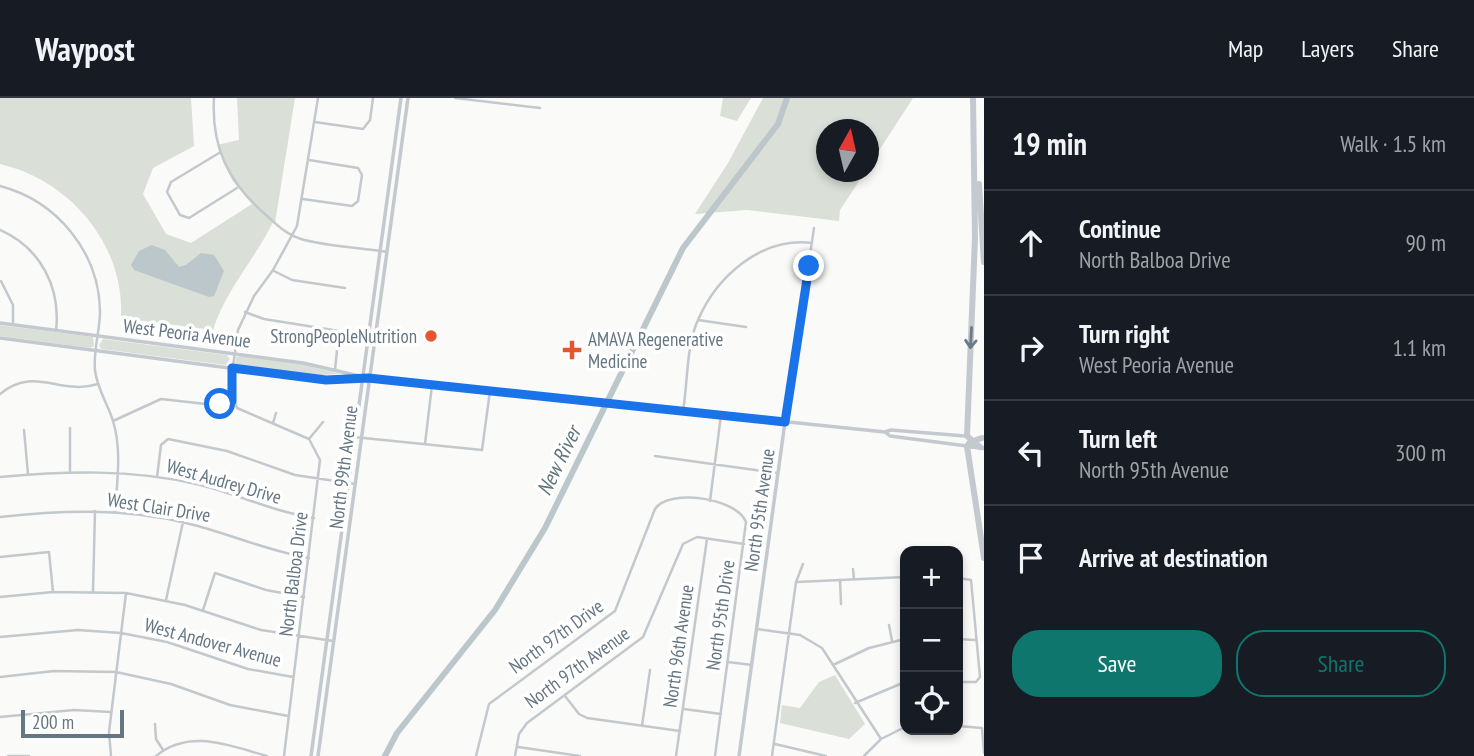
<!DOCTYPE html>
<meta charset="utf-8">
<style>
:root{--surface:#171b24;--page:#242831;--text:#f1f3f6;--muted:#9ea1a6;--line:#363941;--accent:#0f766e}
body{margin:0;font-family:"PT Sans Narrow",sans-serif;background:var(--page);color:var(--text)}
.controls{position:absolute;right:21px;bottom:21px;display:grid;overflow:hidden;border-radius:14px;box-shadow:0 4px 10px #0003}
.controls button{width:63px;height:63px;display:grid;place-items:center;padding:0;border:0;border-bottom:2px solid var(--line);background:var(--surface);color:var(--text);font:35px sans-serif}
.compass{position:absolute;left:816px;top:21px;width:63px;height:63px;border-radius:50%;background:var(--surface);box-shadow:0 4px 10px #0003;rotate:8deg}
.scale{position:absolute;left:21px;bottom:18px;width:103px;box-sizing:border-box;padding-left:7px;border:4px solid #657683;border-top:0;font-size:19px;line-height:24px;white-space:nowrap;color:#657683;-webkit-text-stroke:5px #fff;paint-order:stroke}
.stop{position:absolute;width:21px;height:21px;margin:-16px;border:5px solid #1a73e8;border-radius:50%;background:#fff}
.stop.end{background:#1a73e8;border-color:#fff;box-shadow:0 2px 7px #0008}
.list{margin:0;padding:0;list-style:none}
h2{display:flex;justify-content:space-between;align-items:center;height:91px;margin:0;padding:0 28px;font-size:30px}
h2 small{font-size:23px;font-weight:400;color:var(--muted)}
.list li{display:grid;grid-template-columns:46px 1fr auto;gap:21px;align-items:center;box-sizing:border-box;height:105px;padding:0 28px;border-top:2px solid var(--line)}
.list b{display:block;font-size:26px;white-space:nowrap}
.list p{margin:0;font-size:23px;white-space:nowrap;color:var(--muted)}
.list em{font-size:23px;font-style:normal;color:var(--muted)}
.actions{display:flex;gap:14px;padding:21px 28px}
.actions a{flex:1;padding:16px 0;border:2px solid var(--accent);border-radius:28px;text-align:center;font-size:24px;color:var(--accent)}
.actions .main{background:var(--accent);color:#fff}
.icon{flex:none;width:38px;height:38px;fill:none;stroke:currentColor;stroke-width:2;stroke-linecap:round;stroke-linejoin:round}
.map{position:relative;flex:none;width:984px;height:658px;overflow:hidden}
header{display:flex;align-items:center;gap:42px;box-sizing:border-box;height:98px;padding:0 35px;background:var(--surface);border-bottom:2px solid var(--line)}
header strong{font-size:33px}
nav{display:flex;gap:38px;margin-inline-start:auto;font-size:24px}
main{display:flex}
aside{flex:1;background:var(--surface)}
.map>svg:first-child{display:block}
.green{fill:#dadfd7}
.water{fill:#bbc7cb}
.lines{fill:none;stroke-linecap:round;stroke-linejoin:round}
.river{stroke:#bbc7cb;stroke-width:6}
.street{stroke:#c3c8cc;stroke-width:2.5}
.secondary{stroke:#c3c9ce;stroke-width:3.5}
.primary{stroke:#c3c9ce;stroke-width:4.5}
.highway{stroke:#c3c9ce;stroke-width:6}
.oneway{stroke:#6a7a87}
.route{stroke:#1a73e8;stroke-width:9}
.poi-dot{fill:#e4572e;stroke:#fff;stroke-width:2.5}
.labels{text-anchor:middle;stroke-width:7;stroke-linejoin:round;paint-order:stroke}
.street-label{font-size:19px;fill:#657683;stroke:#fff}
.poi-label{font-size:19px;fill:#657683;stroke:#fff;text-anchor:end}
.water-label{font-size:21px;font-style:italic;fill:#60757c;stroke:#fff}
</style>
<header>
<strong>Waypost</strong>
<nav><a>Map</a><a>Layers</a><a>Share</a></nav>
</header>
<main>
<div class="map">
<svg width="984" height="658" viewBox="0 0 984 658">
<rect width="100%" height="100%" fill="#fafaf8"/>
<path class="green" d="M0 0H191L194 48 153 70 143 96 166 136 191 145 252 106 232 82 217 47 239 42 237 0H295L275 125 273 124C255 161 225 193 213 232L121 220C125 147 70 82 0 66Z
M723 0H751L737 23 720 18Z
M763 0H913L869 68V32H827V74H865L840 112 839 123 747 112 695 116 728 65Z
M0 227 93 239 94 248 90 250 0 238Z
M103 241 227 257 230 261 225 267 101 251 99 247Z
M240 258 302 266 340 276 303 278 240 269 235 267 236 259Z
M835 577 865 626 849 641 780 625 782 607 800 610 819 584Z"/>
<path class="water" d="M152 147 165 152 179 169 186 167 201 155 214 157 224 173 214 198 209 199 134 172 131 167 139 153Z"/>
<g class="lines">
<path class="river" d="M385 658 397 635 495 512 545 430 683 150 778 26 787 0"/>
<path class="street" d="M214 0C211 50 229 85 266 117 277 127 287 137 301 141 329 149 359 149 387 154
M455 0 540 10
M315 24 363 31 370 22 373 0
M219 55 171 84 167 94 180 117 189 120 237 90
M0 88C57 103 99 154 100 213 100 233 93 253 95 272 97 291 108 306 113 323 122 352 117 384 115 414
M303 101 352 108 358 103 362 77 358 70 309 62
M0 132C41 150 61 190 56 233
M274 173 292 182 345 190
M1 183 13 207V227
M245 214 264 221 339 233 335 272
M698 222 746 229
M0 296C35 267 60 298 98 286
M683 313C688 284 686 248 698 222 717 178 761 139 812 145
M113 323 161 301 215 307 230 303
M785 324 814 130
M273 325 276 315
M70 330V373
M24 332 28 376
M354 339 482 352 490 293
M309 341 323 324
M425 346 432 287
M655 358 777 375
M0 379C67 373 130 371 196 386 236 395 273 414 314 420
M157 379 161 347 168 341 227 353 295 377 355 386
M710 403 721 317
M0 419C62 412 125 410 186 425 228 435 267 453 309 460
M0 459 49 454 53 494
M853 471 854 481
M958 480 971 482 980 579 976 584H958
M840 482 841 506
M797 484 905 479
M93 493 95 413
M0 499 53 494 126 495 185 507 261 532 333 543
M166 502 183 424
M203 512 215 475 266 492 304 499
M889 527 892 543
M757 531 800 537 822 550 881 641
M0 539 78 532 121 535 167 544 248 571 293 579
M958 541 975 542
M728 564 752 567
M833 567 869 550 905 541
M0 579 54 573 116 574 171 586 230 607 288 618
M565 598 579 616 587 620 680 633
M855 605 905 584
M684 611 721 616
M0 619 74 612 111 614
M155 626 156 641 163 652
M642 628 650 572
M958 628 982 630 984 655
M775 646 826 658
M518 649 580 658
M8 658H29
M111 658 109 634 126 495
M156 658C190 630 230 648 267 658
M284 658 320 362 309 341 237 310 230 290 238 232 254 198 273 172 297 128 318 0
M476 658 489 606 615 513 655 411C669 390 737 400 746 424L715 658
M515 658 519 636 527 625 643 539 683 446 697 439 744 446
M676 658 707 441
M772 658 796 484 803 466
M864 658 881 641 905 629"/>
<path class="secondary" d="M0 225 303 265 368 280 885 334 891 332 965 338
M0 240 305 280 363 282
M885 334 890 338 967 348
M311 658 401 0
M318 658 408 0
M739 658 785 324"/>
<path class="primary" d="M967 348 984 350"/>
<path class="highway" d="M973 0 975 139 967 338 980 349
M979 86 984 164
M982 340 970 344 967 348 984 460"/>
</g>
<defs><path id="oneway-shaft" d="M-6 0H5M1.5-3L5.5 0L1.5 3" fill="none" stroke-width="1.6" stroke-linecap="round" stroke-linejoin="round" transform="scale(1.75)"/></defs>
<use class="oneway" href="#oneway-shaft" transform="translate(971 240) rotate(93)"/>
<g class="lines">
<path class="route" d="M220 306 232 303V270L326 282 368 280 785 324 809 168"/>
</g>
<g class="poi-dot">
<circle cx="431" cy="238" r="7"/>
<path d="M568.5 241.5h7v7h7v7h-7v7h-7v-7h-7v-7h7z"/>
</g>
<g class="labels">
<g class="street-label">
<text transform="translate(187 235) rotate(7)" y="7">West Peoria Avenue</text>
<text transform="translate(343 369) rotate(-83)" y="7">North 99th Avenue</text>
<text transform="translate(224 383) rotate(16)" y="7">West Audrey Drive</text>
<text transform="translate(159 409) rotate(9)" y="7">West Clair Drive</text>
<text transform="translate(759 412) rotate(-82)" y="7">North 95th Avenue</text>
<text transform="translate(293 476) rotate(-83)" y="7">North Balboa Drive</text>
<text transform="translate(720 517) rotate(-82)" y="7">North 95th Drive</text>
<text transform="translate(556 538) rotate(-36)" y="7">North 97th Drive</text>
<text transform="translate(213 544) rotate(15)" y="7">West Andover Avenue</text>
<text transform="translate(678 548) rotate(-82)" y="7">North 96th Avenue</text>
<text transform="translate(577 569) rotate(-36)" y="7">North 97th Avenue</text>
</g>
<g class="poi-label">
<text x="417" y="245">StrongPeopleNutrition</text>
<text x="588" y="248" text-anchor="start">AMAVA Regenerative<tspan x="588" dy="22">Medicine</tspan></text>
</g>
<g class="water-label">
<text transform="translate(559 363) rotate(-64)" y="7">New River</text>
</g>
</g>
</svg>
<div class="controls">
<button>+</button>
<button>−</button>
<button><svg class="icon" aria-label="locate" viewBox="0 0 24 24"><circle cx="12" cy="12" r="6"/><path d="M12 2v4M12 18v4M2 12h4M18 12h4"/></svg></button>
</div>
<svg class="compass" viewBox="-18 -18 36 36"><path d="M0-13l5 13h-10z" fill="#e53935"/><path d="M0 13l5-13h-10z" fill="#9ea1a6"/></svg>
<div class="scale">200 m</div>
<div class="stop" style="left:220px;top:306px"></div>
<div class="stop end" style="left:809px;top:168px"></div>
</div>
<aside>
<h2>19 min<small>Walk · 1.5 km</small></h2>
<ul class="list">
<li><svg class="icon" aria-label="ahead" viewBox="0 0 24 24"><path d="M12 20V5M6 11l6-6 6 6"/></svg><div><b>Continue</b><p>North Balboa Drive</p></div><em>90 m</em></li>
<li><svg class="icon" aria-label="right" viewBox="0 0 24 24"><path d="M7 20v-9h11M14 6l5 5-5 5"/></svg><div><b>Turn right</b><p>West Peoria Avenue</p></div><em>1.1 km</em></li>
<li><svg class="icon" aria-label="left" viewBox="0 0 24 24"><path d="M17 20v-9H6M10 6l-5 5 5 5"/></svg><div><b>Turn left</b><p>North 95th Avenue</p></div><em>300 m</em></li>
<li><svg class="icon" aria-label="arrive" viewBox="0 0 24 24"><path d="M6 21V4h12l-3 4 3 4H6"/></svg><div><b>Arrive at destination</b></div></li>
</ul>
<div class="actions"><a class="main">Save</a><a>Share</a></div>
</aside>
</main>
